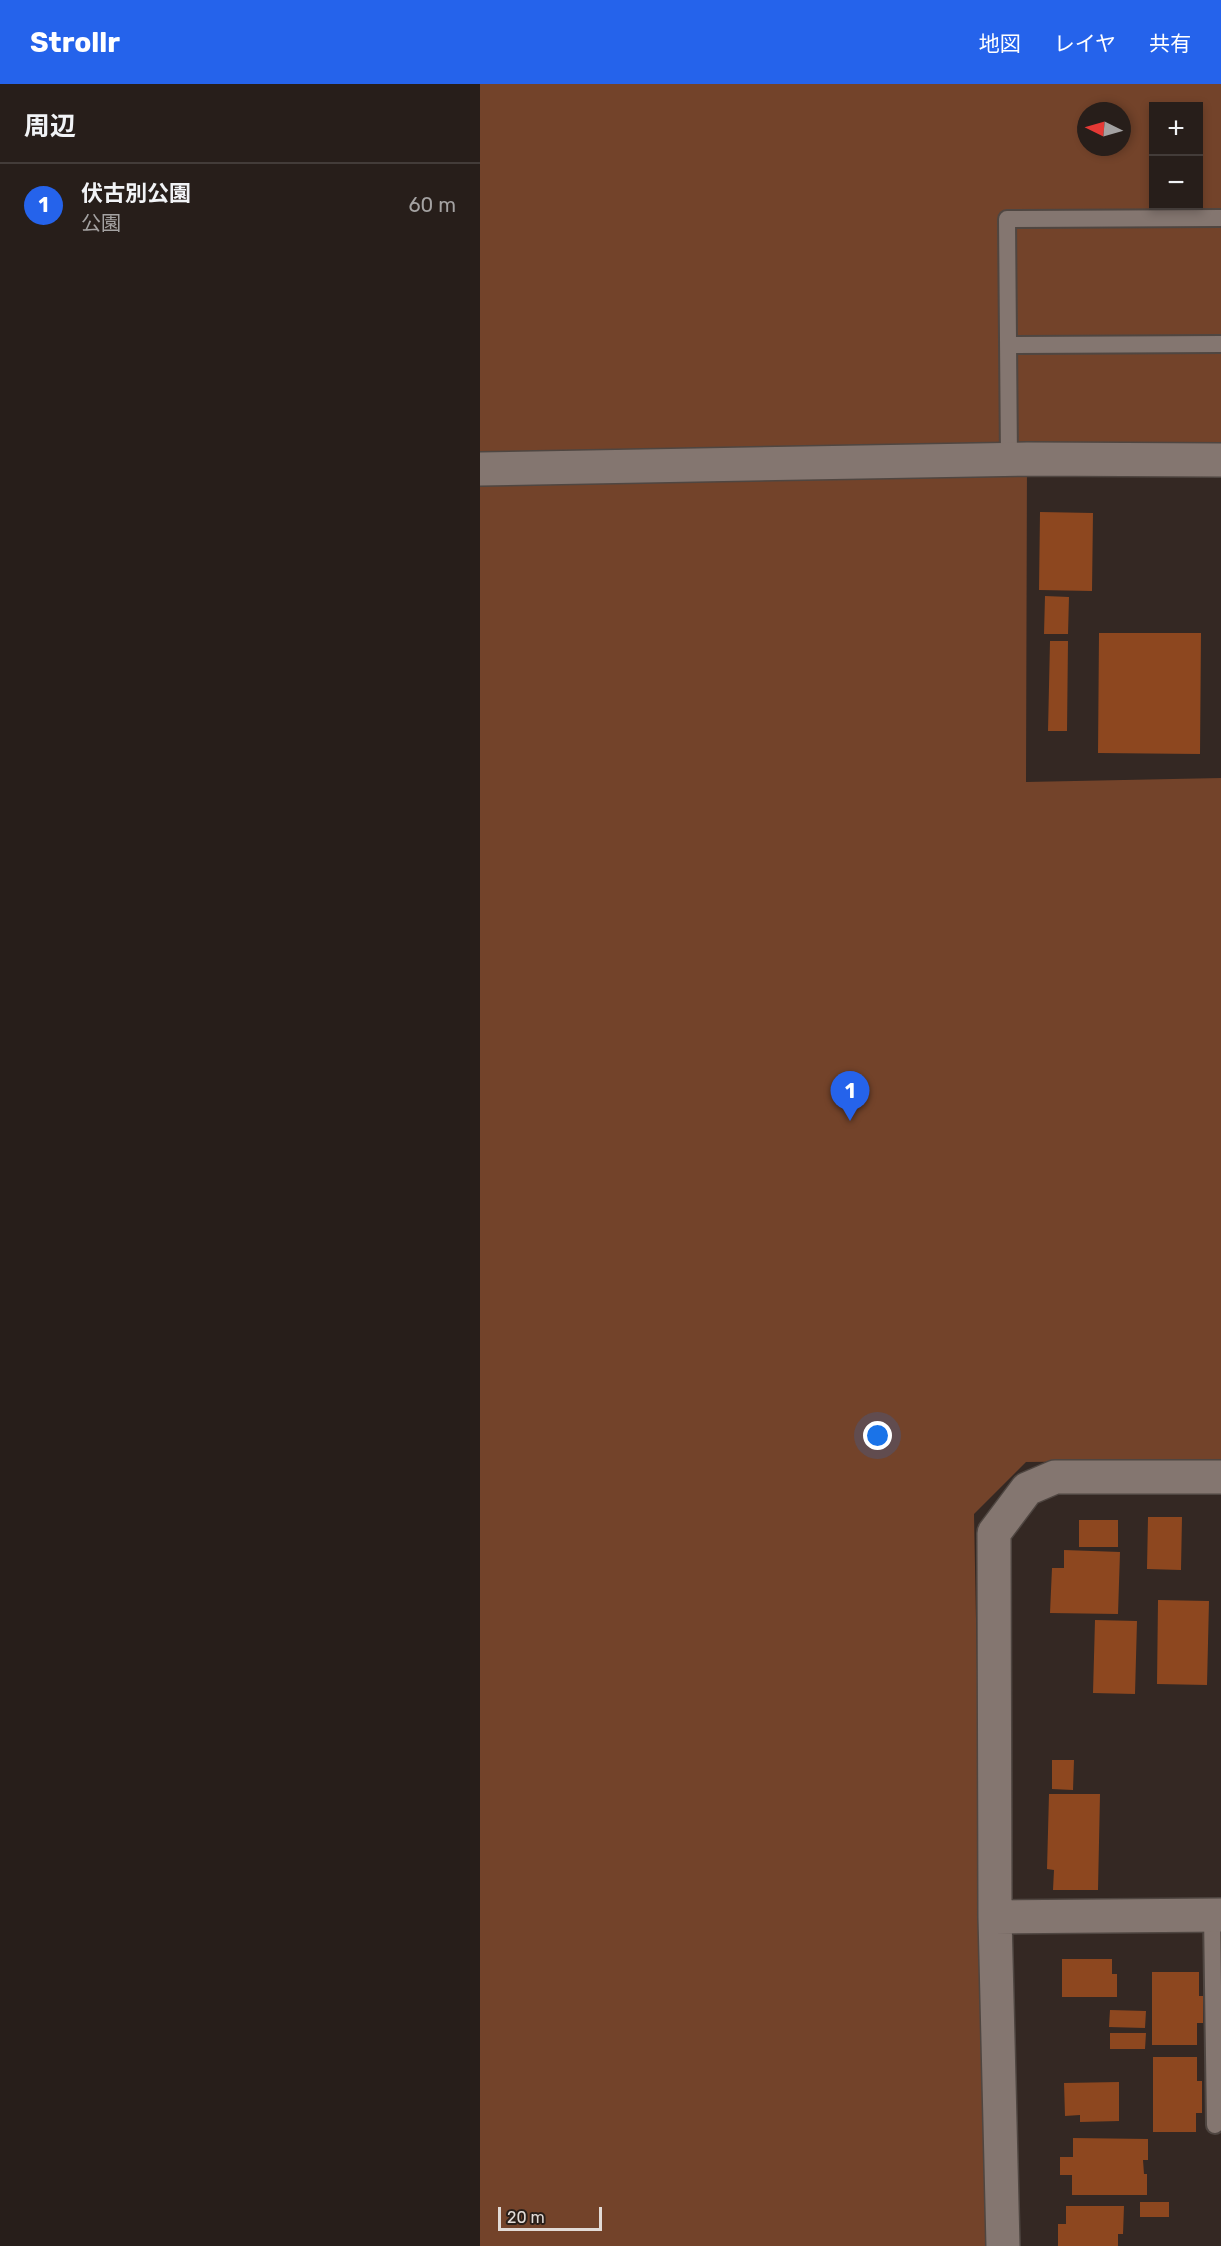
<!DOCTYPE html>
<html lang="ja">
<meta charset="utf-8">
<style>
:root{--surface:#271e1a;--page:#2f2723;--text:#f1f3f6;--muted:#a4a2a2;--line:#433c39;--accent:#2563eb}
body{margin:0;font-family:Rubik,"Noto Sans JP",sans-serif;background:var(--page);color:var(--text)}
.controls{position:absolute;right:18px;top:18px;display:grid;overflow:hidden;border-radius:0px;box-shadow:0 3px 9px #0003}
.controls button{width:54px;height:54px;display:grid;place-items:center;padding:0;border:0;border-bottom:2px solid var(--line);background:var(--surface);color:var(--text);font:30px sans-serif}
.compass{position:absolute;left:597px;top:18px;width:54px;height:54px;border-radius:50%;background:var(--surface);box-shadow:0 3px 9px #0003;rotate:275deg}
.scale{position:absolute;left:18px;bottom:15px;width:104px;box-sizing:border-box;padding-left:6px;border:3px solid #e2dbd7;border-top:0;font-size:16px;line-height:21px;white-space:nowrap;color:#e2dbd7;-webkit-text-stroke:4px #2a1f19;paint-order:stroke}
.you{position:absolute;left:398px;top:1352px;width:21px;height:21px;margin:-15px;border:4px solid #fff;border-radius:50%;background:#1a73e8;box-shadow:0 0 0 9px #1a73e833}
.badge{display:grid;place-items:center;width:39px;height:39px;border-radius:50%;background:var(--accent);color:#fff;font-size:20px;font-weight:700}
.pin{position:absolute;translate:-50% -50px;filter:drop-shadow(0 2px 3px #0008)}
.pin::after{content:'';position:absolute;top:32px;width:21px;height:18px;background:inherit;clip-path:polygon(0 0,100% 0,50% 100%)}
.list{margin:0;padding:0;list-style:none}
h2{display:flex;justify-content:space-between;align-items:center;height:78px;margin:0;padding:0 24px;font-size:26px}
h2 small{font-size:20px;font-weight:400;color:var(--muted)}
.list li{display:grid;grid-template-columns:39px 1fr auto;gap:18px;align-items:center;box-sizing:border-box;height:84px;padding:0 24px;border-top:2px solid var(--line)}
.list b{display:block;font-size:22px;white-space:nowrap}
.list p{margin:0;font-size:20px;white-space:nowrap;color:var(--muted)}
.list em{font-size:20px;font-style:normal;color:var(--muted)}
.map{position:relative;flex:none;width:741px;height:2162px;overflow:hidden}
header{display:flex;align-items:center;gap:36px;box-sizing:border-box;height:84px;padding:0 30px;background:var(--accent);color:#fff}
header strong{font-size:28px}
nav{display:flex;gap:33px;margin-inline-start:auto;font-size:21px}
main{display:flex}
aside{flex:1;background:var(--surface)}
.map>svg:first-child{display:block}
.green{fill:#73432a;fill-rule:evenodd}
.building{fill:#8d471f}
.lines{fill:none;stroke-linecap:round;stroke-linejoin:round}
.lane-casing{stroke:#4f4641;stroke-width:20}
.street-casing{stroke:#4f4641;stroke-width:36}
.lane{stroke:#847670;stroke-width:16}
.street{stroke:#847670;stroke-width:33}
</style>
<header>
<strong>Strollr</strong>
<nav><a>地図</a><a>レイヤ</a><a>共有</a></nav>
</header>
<main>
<aside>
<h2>周辺<small></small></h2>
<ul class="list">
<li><span class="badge">1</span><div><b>伏古別公園</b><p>公園</p></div><em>60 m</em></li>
</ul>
</aside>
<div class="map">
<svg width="741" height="2162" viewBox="0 0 741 2162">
<rect width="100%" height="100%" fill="#342823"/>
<path class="green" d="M0 0H741V376L547 375 546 698 741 694V1376L546 1378 494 1430 508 2162H0ZM674 22H718V122H674ZM606 27H642V63H606Z"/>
<path class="building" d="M560 428 613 429 612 507 559 506Z
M565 512 589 513 588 550H564Z
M619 549H721L720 670 618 669Z
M570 557H588L587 647H568Z
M668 1433H702L701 1486 667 1485Z
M599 1436H638V1463H599Z
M584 1466 640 1468 638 1530 570 1529 572 1484H584Z
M678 1516 729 1517 727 1601 677 1600Z
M615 1536 657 1537 655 1610 613 1609Z
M572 1676H594L593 1706 572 1705Z
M569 1710H620L618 1806H573L574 1786 567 1785Z
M582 1875H632V1890H637V1913H582Z
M672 1888H719V1912H723V1939H717V1961H672Z
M630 1926 666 1927 665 1944 629 1943Z
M630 1949H666L665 1965H630Z
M673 1973H717V1997H722V2029H716V2048H673Z
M639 1998V2037L600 2038V2031L585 2032 584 1999Z
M593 2054 668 2055V2076H663L664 2090H667V2111H592V2091H580V2073H593Z
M660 2118H689V2133H660Z
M586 2122H644L643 2150H638V2162H578V2140H586Z"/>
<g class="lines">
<g class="lane-casing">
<path id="lane" d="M528 261 741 260
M529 376 527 135 741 134
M732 1831 735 2041"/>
</g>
<g class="street-casing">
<path id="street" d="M0 385 547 375 741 376
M515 1833 741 1831
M523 2162 515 1833 514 1449 547 1405 575 1393H741"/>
</g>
<use href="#lane" class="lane"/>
<use href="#street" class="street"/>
</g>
</svg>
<div class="controls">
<button>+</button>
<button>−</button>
</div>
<svg class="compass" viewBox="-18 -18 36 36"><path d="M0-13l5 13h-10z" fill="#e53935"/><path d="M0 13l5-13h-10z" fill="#a4a2a2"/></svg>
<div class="scale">20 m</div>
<div class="you"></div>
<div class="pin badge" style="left:370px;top:1037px">1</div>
</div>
</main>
